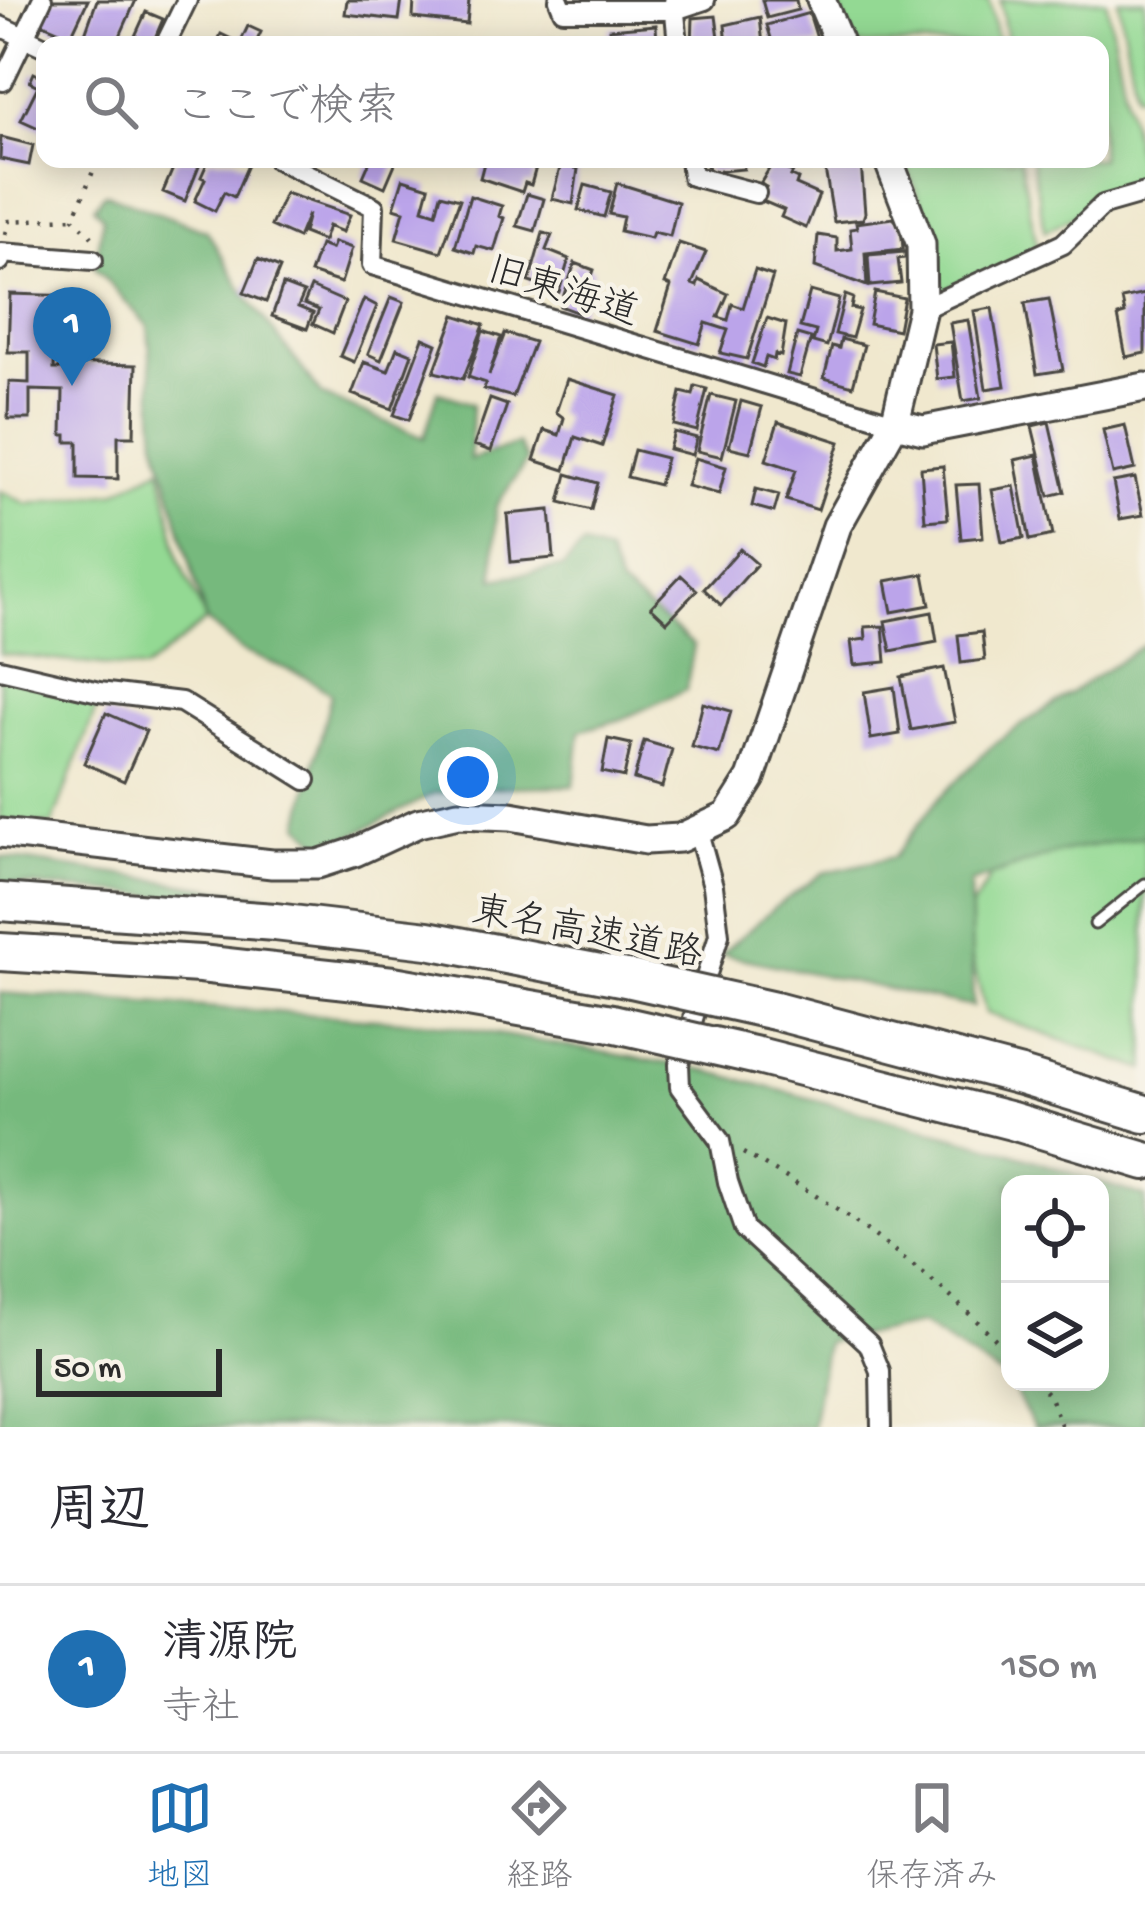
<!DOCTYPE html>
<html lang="ja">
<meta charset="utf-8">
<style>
:root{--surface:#fff;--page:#f7f7f7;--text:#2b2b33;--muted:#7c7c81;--line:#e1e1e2;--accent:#1f6fb2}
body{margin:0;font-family:"Gochi Hand","Klee One",sans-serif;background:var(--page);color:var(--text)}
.controls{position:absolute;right:36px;bottom:36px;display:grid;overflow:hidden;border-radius:24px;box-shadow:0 6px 30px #0003}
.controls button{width:108px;height:108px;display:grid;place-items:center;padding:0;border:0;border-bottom:3px solid var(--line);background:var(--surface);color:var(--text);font:60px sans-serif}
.scale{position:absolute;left:36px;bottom:30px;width:186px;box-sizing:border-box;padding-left:12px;border:6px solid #2b2b2b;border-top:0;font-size:33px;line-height:42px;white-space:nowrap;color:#2b2b2b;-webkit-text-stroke:9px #f7f3e8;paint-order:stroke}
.you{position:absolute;left:468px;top:777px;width:42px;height:42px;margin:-30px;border:9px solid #fff;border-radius:50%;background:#1a73e8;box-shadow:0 0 0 18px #1a73e833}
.badge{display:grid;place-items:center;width:78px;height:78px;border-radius:50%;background:var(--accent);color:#fff;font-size:39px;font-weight:700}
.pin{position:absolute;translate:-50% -99px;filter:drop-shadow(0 3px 6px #0008)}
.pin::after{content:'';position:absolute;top:63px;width:42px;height:36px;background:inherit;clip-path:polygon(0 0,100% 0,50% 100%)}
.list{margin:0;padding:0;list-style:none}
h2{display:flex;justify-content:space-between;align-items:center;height:156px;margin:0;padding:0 48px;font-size:51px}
h2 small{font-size:39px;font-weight:400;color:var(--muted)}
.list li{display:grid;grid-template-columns:78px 1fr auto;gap:36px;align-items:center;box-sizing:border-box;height:168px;padding:0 48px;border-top:3px solid var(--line)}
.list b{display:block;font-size:45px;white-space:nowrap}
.list p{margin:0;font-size:39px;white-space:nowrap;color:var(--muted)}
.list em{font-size:39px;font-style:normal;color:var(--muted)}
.icon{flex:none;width:66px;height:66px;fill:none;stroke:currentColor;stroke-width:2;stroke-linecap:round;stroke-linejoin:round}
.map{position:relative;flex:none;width:1145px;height:1427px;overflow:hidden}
.search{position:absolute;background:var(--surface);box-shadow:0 6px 30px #0003;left:36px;right:36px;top:36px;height:132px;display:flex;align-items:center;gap:30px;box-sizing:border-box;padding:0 42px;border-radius:24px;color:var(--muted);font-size:45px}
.sheet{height:324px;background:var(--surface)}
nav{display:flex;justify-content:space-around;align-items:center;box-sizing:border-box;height:168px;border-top:3px solid var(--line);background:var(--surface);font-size:33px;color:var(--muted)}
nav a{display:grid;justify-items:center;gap:6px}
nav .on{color:var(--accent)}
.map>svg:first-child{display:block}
.green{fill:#93d993;stroke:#5f825f;stroke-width:3}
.forest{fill:#76b97d;stroke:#507254;stroke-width:3;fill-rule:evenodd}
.building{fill:#bba4ea}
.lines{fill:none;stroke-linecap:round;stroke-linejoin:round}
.lane-casing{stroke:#494743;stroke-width:15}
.street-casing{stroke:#494743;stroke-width:24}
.secondary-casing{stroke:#494743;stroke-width:33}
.highway-casing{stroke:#494743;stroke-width:42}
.path{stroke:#494743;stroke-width:4.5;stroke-dasharray:3 9;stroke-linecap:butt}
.lane{stroke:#fff;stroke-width:9}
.street{stroke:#fff;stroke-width:18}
.secondary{stroke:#fff;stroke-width:27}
.highway{stroke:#fff;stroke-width:36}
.highway-bridge-casing{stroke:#494743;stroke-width:42;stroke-linecap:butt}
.highway-bridge{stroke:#fff;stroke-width:36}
.labels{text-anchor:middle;stroke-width:9;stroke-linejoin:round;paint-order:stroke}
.street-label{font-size:39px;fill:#2b2b2b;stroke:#f7f3e8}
</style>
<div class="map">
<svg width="1145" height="1427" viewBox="0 0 1145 1427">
<rect width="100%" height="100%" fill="#f7f3e8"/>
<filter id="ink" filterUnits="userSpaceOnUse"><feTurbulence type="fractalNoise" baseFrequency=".00833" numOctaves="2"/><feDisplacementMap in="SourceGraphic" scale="24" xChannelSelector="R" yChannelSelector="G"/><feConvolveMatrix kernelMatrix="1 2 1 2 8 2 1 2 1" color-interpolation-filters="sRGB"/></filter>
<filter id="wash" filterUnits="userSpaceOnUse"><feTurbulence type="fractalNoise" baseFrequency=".004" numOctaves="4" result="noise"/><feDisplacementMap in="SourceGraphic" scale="48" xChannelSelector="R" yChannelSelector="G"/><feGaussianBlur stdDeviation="2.7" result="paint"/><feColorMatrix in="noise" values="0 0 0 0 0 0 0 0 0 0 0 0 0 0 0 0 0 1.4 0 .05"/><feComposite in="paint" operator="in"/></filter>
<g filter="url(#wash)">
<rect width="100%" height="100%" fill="#f0e8ce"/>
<path class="green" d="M836 0H989L998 45H855Z
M1000 0H1106L1142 180 1045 231 1031 159H1100V45H1008Z
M1118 0H1145V93L1136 94Z
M903 159H1020L1039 256 932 294V229Z
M161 468 179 559 206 621 144 670 0 654V491L28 504 115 492Z
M0 674 98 704 52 825 0 821Z
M1145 828V1070L986 1013 963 923 994 870Z"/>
<path class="forest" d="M105 193 207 231 244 293 323 396 424 438 438 392 472 404 470 460 518 444 527 461 496 506 494 579 563 567 583 546 607 553 620 586 694 645 686 690 622 719 580 731 574 786 502 787 435 793 326 849 300 824 331 694 306 677 242 651 206 621 156 439 148 326 95 268 103 217 94 207Z
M1145 644V836L1060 852 970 883 973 1007 721 954 774 908 823 873 894 857 937 800 996 742Z
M0 857 272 897 269 905 0 883Z
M0 993 433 1023 700 1069 996 1148 1145 1197V1427H1034L1009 1381 921 1325 826 1342 812 1427H0ZM1010 1184H1100V1382H1010Z"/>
<g id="blocks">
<path class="building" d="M52 0H88L71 36 41 23Z
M97 0H136L116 45H81Z
M347 0H402L399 20 345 14Z
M414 0H469L467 24 413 18Z
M762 0H796L798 10 767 18Z
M146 12 163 19 152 45H131Z
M809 13 819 45H773L767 25Z
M716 16 720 45H692L693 18Z
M760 17 763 45H727L725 25Z
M656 25 657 45H610L609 29Z
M248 26 261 32 255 45H216L221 34 240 43Z
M34 73 45 78V131L21 120 38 86 30 82Z
M1 137 33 145 29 165 0 159Z
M177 159H202L185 201 163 192Z
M209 159H234L248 165 234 197 224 192 215 211 195 201 205 179 201 177Z
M371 159H397L385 187 363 177Z
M485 159H534L538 160 531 185 525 183 522 192 480 178Z
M704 159H743L744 169 710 172Z
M847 160V165L861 163 865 213 863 219 834 222 824 163Z
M561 164 578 169 573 204 552 199Z
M772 164 793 172 791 176 798 179 796 185 819 195 806 228 781 217 784 210 760 200 766 187 760 184Z
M403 179 429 187 423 209 436 213 441 194 460 199 441 252 396 239 404 211 394 208Z
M617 183 678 202 670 236 653 232 651 238 620 231 623 217 609 214Z
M585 185 611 192 604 217 578 210Z
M285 193 350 215 343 232 328 226 323 241 303 233 308 214 298 238 271 226Z
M527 194 544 199 535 231 517 226Z
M470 196 502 206 499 216 504 218 494 251 476 246 474 253 455 247Z
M893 218 901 226 903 249 865 253 867 286 815 267 818 235 837 238V251L852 249 850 229 857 228 856 223Z
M543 233 552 235 546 250 569 259 559 292 529 282Z
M334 242 352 248 341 283 310 273 320 245 331 249Z
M679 243 706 252 692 284 697 286 699 280 728 294 718 317 728 320 732 304 743 308 755 270 773 276 747 359 720 353 728 330 706 323 699 344 657 331 671 286 665 284Z
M905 252V258L898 259 901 283 870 286 868 255Z
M258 259 280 268 266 302 244 293Z
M575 263 594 270 579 313 560 306Z
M283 285 304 293 298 307 313 313 307 329 272 316Z
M311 287 345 302 333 333 313 324 319 310 304 304Z
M810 291 839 299 827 346 813 342 816 331 800 327Z
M875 292 904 298 898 330 869 324Z
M10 294 74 296 79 338H55L54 369H60V363L136 365 134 436H118V479L78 478V442H67V435H62L63 391 30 390V419H8L9 382 29 383V352H8Z
M1145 294V353L1126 357 1118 316 1125 314 1122 299Z
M845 295 853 298 851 308 860 310 852 338 835 334Z
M391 297 404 302 381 360 368 354Z
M364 299 377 306 354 362 340 356Z
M1049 299 1063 370 1037 374 1025 303Z
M992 308 1005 386 986 389 974 311Z
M455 315 484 325 463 379 434 372Z
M767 318 786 324 781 356 775 354 774 360 766 357 763 367 752 363Z
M968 320 981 398 963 401 950 323Z
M483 331 501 337 489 375 505 333 534 342 513 397 484 389 486 383 468 377Z
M797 334 811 338 800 377 787 374Z
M423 338 437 344 409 420 394 415Z
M841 339 864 345 853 386 824 378 832 346 839 348Z
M951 342 955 377 937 379 933 344Z
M397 348 412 354 392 409 352 394 364 362 388 371Z
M567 379 618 395 602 446 575 437 565 470 534 460 544 430 559 435 564 418 556 412Z
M695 386 707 389 697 431 674 425 681 392 693 395Z
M711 395 736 401 722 457 697 451Z
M490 399 507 405 491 451 474 445Z
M741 401 762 407 750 452 729 447Z
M778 422 840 442 818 510 786 500 796 470 766 460Z
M1049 422 1065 492 1049 496 1032 426Z
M1125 425 1135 469 1113 474 1103 430Z
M674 432 697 438 692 455 669 449Z
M634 450 666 458 659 485 627 477Z
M1037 455 1053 535 1030 540 1015 460Z
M695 458 726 467 719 494 687 486Z
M943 466 948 519 925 521 921 468Z
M567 474 598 483 591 510 560 502Z
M1135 478 1143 515 1120 519 1113 482Z
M979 484 983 537 961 539 956 485Z
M1014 486 1024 538 1002 542 992 490Z
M756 489 779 495 774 512 752 506Z
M550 510 554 558 511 562 507 514Z
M740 549 757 564 721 605 704 589Z
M924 574 930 605 892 612 886 581Z
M681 575 697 590 667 622 651 607Z
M932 612 937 642 891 651 885 621Z
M883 626 886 662 854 665 851 641 866 639 865 627Z
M982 632 985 660 961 663 958 635Z
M944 668 955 722 911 730 901 677Z
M894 687 900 734 871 739 864 692Z
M703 703 731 711 719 754 692 747Z
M106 713 146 731 124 781 84 763Z
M608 739 631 744 624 777 602 772Z
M644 741 672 749 662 787 634 779Z"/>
</g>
</g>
<g filter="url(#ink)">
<use href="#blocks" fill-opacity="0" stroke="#494743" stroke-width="3"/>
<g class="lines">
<g class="lane-casing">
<path id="lane" d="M1095 924 1145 884"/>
</g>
<g class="street-casing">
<path id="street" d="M559 0 563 10H675L705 0
M674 2 678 45
M0 26 45 47
M165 45 187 0
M3 81 42 0
M277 159 374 207 372 265 895 423
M690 159 692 176 756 193
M0 261 1 253 93 260
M922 309 1063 244 1103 205 1145 193
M0 669 99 692 181 702 306 780
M698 832 713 886 719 935 679 1064 680 1087 720 1141 728 1182 744 1229 869 1344 880 1371 881 1427"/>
</g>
<g class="secondary-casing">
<path id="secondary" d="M821 0 840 45
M895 423 923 430 1145 387
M0 833 272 864H318L355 852 418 823 458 814 511 816 646 840 680 838 727 816 751 778 837 526 895 423 922 309 921 244 888 159"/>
</g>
<g class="highway-casing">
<path id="highway" d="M0 902 275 922 428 940 631 979
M0 952 200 964 393 985 612 1023
M775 1011 1021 1076 1145 1114
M758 1056 1012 1121 1145 1161"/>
</g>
<path class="path" d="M6 234 9 221 74 218
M92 237 74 218 98 159
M743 1153C839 1205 934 1274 1010 1354
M1036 1382 1049 1395 1062 1427"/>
<use href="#lane" class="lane"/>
<use href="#street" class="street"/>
<use href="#secondary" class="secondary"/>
<use href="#highway" class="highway"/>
<g class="highway-bridge-casing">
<path id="highway-bridge" d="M631 979 775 1011
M612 1023 758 1056"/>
</g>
<use href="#highway-bridge" class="highway-bridge"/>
</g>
</g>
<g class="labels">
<g class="street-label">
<text transform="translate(564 288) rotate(17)" y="14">旧東海道</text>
<text transform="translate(588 929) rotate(11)" y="14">東名高速道路</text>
</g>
</g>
</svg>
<div class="controls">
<button><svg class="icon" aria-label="locate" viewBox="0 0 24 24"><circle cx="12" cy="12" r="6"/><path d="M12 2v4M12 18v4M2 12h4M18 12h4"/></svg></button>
<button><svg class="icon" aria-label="layers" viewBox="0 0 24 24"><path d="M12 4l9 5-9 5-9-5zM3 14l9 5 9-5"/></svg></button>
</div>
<div class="scale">50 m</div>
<div class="you"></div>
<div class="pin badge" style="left:72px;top:386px">1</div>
<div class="search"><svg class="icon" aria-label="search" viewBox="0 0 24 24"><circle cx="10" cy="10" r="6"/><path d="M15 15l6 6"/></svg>ここで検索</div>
</div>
<section class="sheet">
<h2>周辺<small></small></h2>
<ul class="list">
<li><span class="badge">1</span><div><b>清源院</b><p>寺社</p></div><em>150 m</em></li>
</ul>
</section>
<nav>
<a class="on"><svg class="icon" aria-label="map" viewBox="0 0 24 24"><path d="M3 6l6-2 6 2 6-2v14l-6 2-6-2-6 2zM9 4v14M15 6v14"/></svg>地図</a>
<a><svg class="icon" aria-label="directions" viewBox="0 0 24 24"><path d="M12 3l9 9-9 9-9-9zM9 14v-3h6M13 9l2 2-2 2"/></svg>経路</a>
<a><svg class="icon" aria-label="saved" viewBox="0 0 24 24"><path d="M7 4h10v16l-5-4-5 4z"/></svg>保存済み</a>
</nav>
